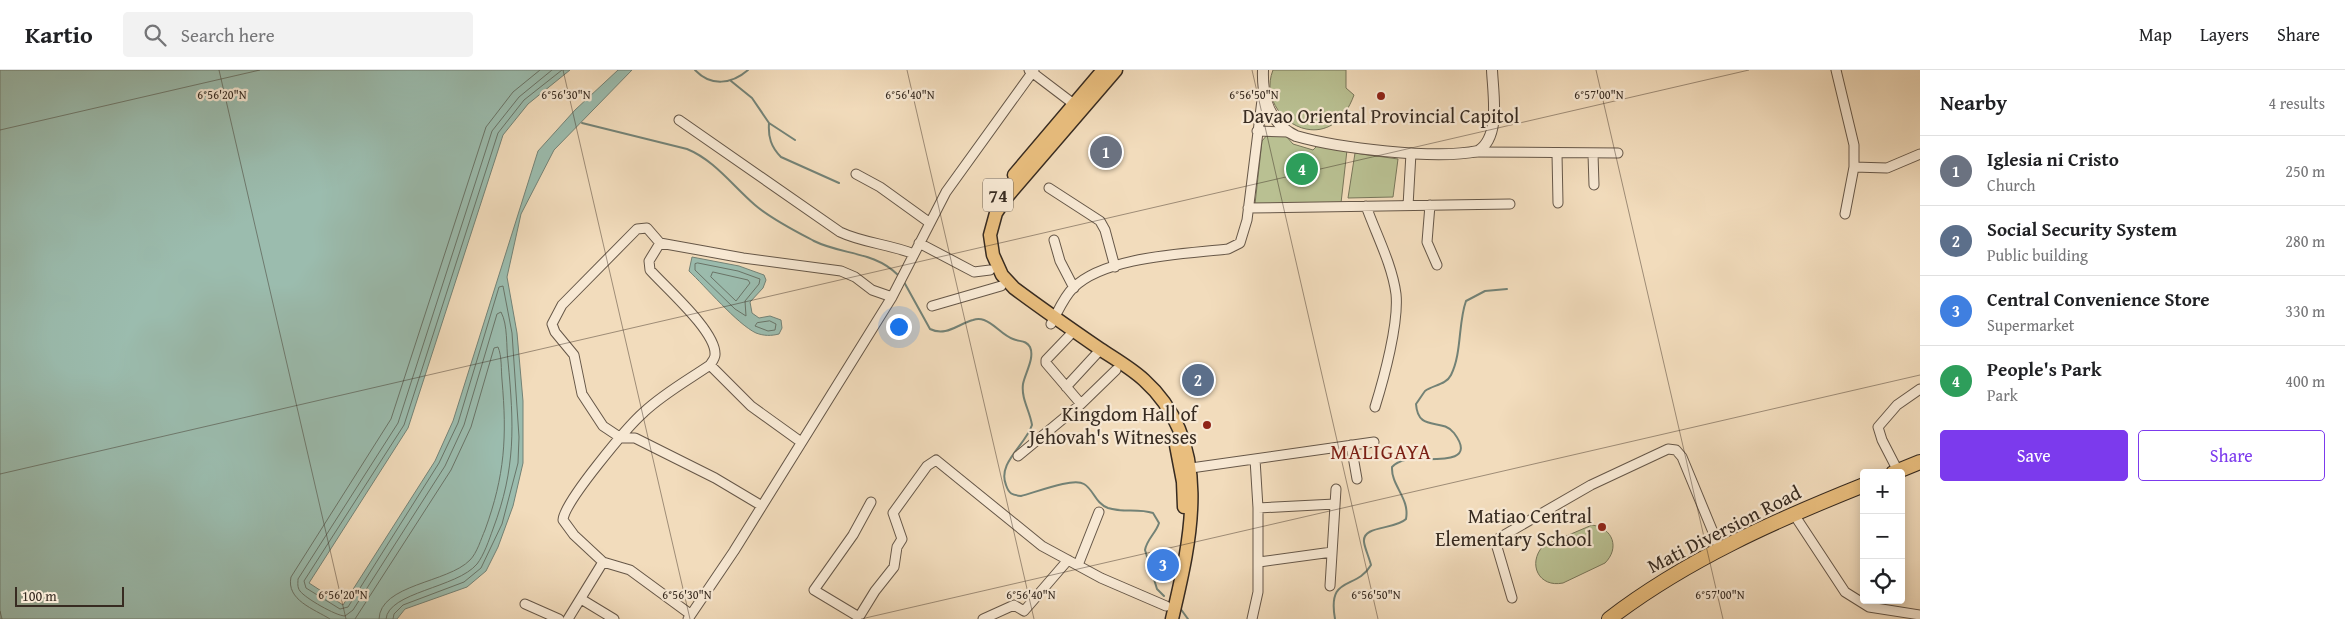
<!DOCTYPE html>
<meta charset="utf-8">
<style>
:root{--surface:#fff;--page:#f2f2f2;--text:#202124;--muted:#757577;--line:#e0e0e0;--accent:#7c3aed}
body{margin:0;font-family:"Gentium Book Plus",serif;background:var(--page);color:var(--text)}
.controls{position:absolute;right:15px;bottom:15px;display:grid;overflow:hidden;border-radius:5px;box-shadow:0 2px 12px #0003}
.controls button{width:45px;height:45px;display:grid;place-items:center;padding:0;border:0;border-bottom:1px solid var(--line);background:var(--surface);color:var(--text);font:25px sans-serif}
.scale{position:absolute;left:15px;bottom:12px;width:109px;box-sizing:border-box;padding-left:5px;border:2px solid #372b21;border-top:0;font-size:14px;line-height:18px;white-space:nowrap;color:#372b21;-webkit-text-stroke:4px #f7e8d3;paint-order:stroke}
.you{position:absolute;left:898px;top:256px;width:18px;height:18px;margin:-12px;border:4px solid #fff;border-radius:50%;background:#1a73e8;box-shadow:0 0 0 8px #1a73e833}
.badge{display:grid;place-items:center;width:32px;height:32px;border-radius:50%;background:var(--accent);color:#fff;font-size:16px;font-weight:700}
.pin{position:absolute;translate:-50% -50%;border:2px solid #fff;box-shadow:0 1px 5px #0006}
.list{margin:0;padding:0;list-style:none}
h2{display:flex;justify-content:space-between;align-items:center;height:65px;margin:0;padding:0 20px;font-size:21px}
h2 small{font-size:16px;font-weight:400;color:var(--muted)}
.list li{display:grid;grid-template-columns:32px 1fr auto;gap:15px;align-items:center;box-sizing:border-box;height:70px;padding:0 20px;border-top:1px solid var(--line)}
.list b{display:block;font-size:19px;white-space:nowrap}
.list p{margin:0;font-size:16px;white-space:nowrap;color:var(--muted)}
.list em{font-size:16px;font-style:normal;color:var(--muted)}
.actions{display:flex;gap:10px;padding:15px 20px}
.actions a{flex:1;padding:11px 0;border:1px solid var(--accent);border-radius:5px;text-align:center;font-size:18px;color:var(--accent)}
.actions .main{background:var(--accent);color:#fff}
.icon{flex:none;width:28px;height:28px;fill:none;stroke:currentColor;stroke-width:2;stroke-linecap:round;stroke-linejoin:round}
.map{position:relative;flex:none;width:1920px;height:549px;overflow:hidden}
header{display:flex;align-items:center;gap:30px;box-sizing:border-box;height:70px;padding:0 25px;background:var(--surface);border-bottom:1px solid var(--line)}
header strong{font-size:24px}
nav{display:flex;gap:28px;margin-inline-start:auto;font-size:18px}
.search{width:350px;height:45px;background:var(--page);display:flex;align-items:center;gap:12px;box-sizing:border-box;padding:0 18px;border-radius:5px;color:var(--muted);font-size:19px}
main{display:flex}
aside{flex:1;background:var(--surface)}
.map>svg:first-child{display:block}
.green{fill:#b9c092;stroke:#78765a}
.water{fill:#9bbcae;stroke:#738276}
.lines{fill:none;stroke-linecap:round;stroke-linejoin:round}
.shore{stroke:#697468;stroke-width:1}
.stream{stroke:#738276;stroke-width:2}
.minor-casing{stroke:#665748;stroke-width:11}
.tertiary-casing{stroke:#665748;stroke-width:12}
.primary-casing{stroke:#372b21;stroke-width:15}
.trunk-casing{stroke:#372b21;stroke-width:16}
.minor{stroke:#f7e8d3;stroke-width:9}
.tertiary{stroke:#f7e8d3;stroke-width:10}
.primary{stroke:#e9be7e;stroke-width:12}
.trunk{stroke:#e9be7e;stroke-width:14}
.ticks{fill:none;stroke:#372b21;stroke-width:1;stroke-opacity:0.45}
.poi-dot{fill:#8f2418;stroke:#f7e8d3;stroke-width:2}
.labels{text-anchor:middle;stroke-width:4.5;stroke-linejoin:round;paint-order:stroke}
.shield{fill:#f7e8d3;stroke:#716456;stroke-width:1}
.shield-label{font-size:19px;font-weight:bold;fill:#372b21}
.poi-label{font-size:20px;fill:#372b21;stroke:#f7e8d3;text-anchor:end}
.street-label{font-size:20px;fill:#372b21;stroke:#f7e8d3}
.neighbourhood-label{font-size:21px;letter-spacing:1px;fill:#7a1f14;stroke:#f7e8d3}
.ticks-label{font-size:12px;text-anchor:middle;fill:#372b21;stroke:#f7e8d3;stroke-width:4.5;stroke-linejoin:round;paint-order:stroke}
</style>
<header>
<strong>Kartio</strong>
<div class="search"><svg class="icon" aria-label="search" viewBox="0 0 24 24"><circle cx="10" cy="10" r="6"/><path d="M15 15l6 6"/></svg>Search here</div>
<nav><a>Map</a><a>Layers</a><a>Share</a></nav>
</header>
<main>
<div class="map">
<svg width="1920" height="549" viewBox="0 0 1920 549">
<rect width="100%" height="100%" fill="#f2dcbc"/>
<filter id="stains"><feTurbulence type="fractalNoise" baseFrequency=".004" numOctaves="4"/><feColorMatrix values="0 0 0 0 .2 0 0 0 0 .09 0 0 0 0 .02 0 0 0 .5 -.17"/></filter>
<radialGradient id="worn" r=".72"><stop offset=".6" stop-color="#630" stop-opacity="0"/><stop offset="1" stop-color="#630" stop-opacity=".3"/></radialGradient>
<path class="green" d="M1273 0H1346V18L1354 25C1329 94 1254 47 1273 0Z
M1267 65 1286 66 1293 74 1313 80 1318 75 1347 80 1341 133 1255 134 1262 71Z
M1355 83 1398 89 1393 127 1348 128Z
M1592 455C1613 458 1620 478 1605 493L1563 513C1539 518 1527 494 1543 476Z"/>
<path class="water" d="M0 0H570L528 34 503 65 408 358 309 513 343 535 435 391 453 351 538 81 575 40 618 0H632L554 80 521 144 507 207 517 263 523 331V393L513 436 498 477 486 501 467 517 405 539 397 549H0Z
M692 187 739 196 764 205 766 210 763 218 750 232 752 243 759 248 770 246 781 250 782 258 779 264C771 266 764 266 756 263 737 254 705 216 689 201Z"/>
<g class="lines">
<path class="shore" d="M698 193 738 201 760 209 759 214 745 231 746 246 735 239 695 200V194Z
M713 202 748 210 750 213 736 231 711 207Z
M770 251 776 254 775 260 768 261 755 256 757 253Z
M330 549C314 539 286 530 291 507L391 349 486 57 513 22 540 0
M355 549 451 400 471 357 494 278 498 277C502 286 501 300 502 310 507 367 505 405 485 460 481 469 477 483 470 490 448 513 380 514 379 549
M386 549C388 522 457 518 477 494 484 485 489 470 493 459 516 398 514 355 508 291 506 276 508 255 501 242L497 244 464 355 445 396 353 540 345 546C336 546 305 528 300 521 297 517 298 513 298 509L398 353 492 61 519 27 552 0
M393 549 394 544 403 535 464 512 481 498 502 454 518 393 519 367 512 263 503 216 499 217 458 353 439 393 348 537 340 539 306 518 304 511 404 355 498 63 524 30 562 0"/>
<path class="stream" d="M695 0C711 17 732 14 748 0
M731 11 752 28 769 53 795 70
M582 53 687 79C714 90 732 115 755 135 771 149 795 161 814 171 842 185 874 181 898 205
M769 53C768 67 771 77 781 87L839 113
M904 212 930 259C946 267 958 254 973 250 976 249 981 249 984 250 995 254 1002 265 1013 269 1020 272 1026 270 1030 277 1035 288 1025 303 1023 314 1021 329 1030 341 1032 355 1025 376 997 393 1006 415 1009 424 1012 425 1021 426 1034 423 1073 407 1084 414 1094 420 1095 433 1108 438 1123 443 1138 438 1153 443L1159 453C1156 463 1147 469 1145 480L1157 519 1164 526
M1180 538 1188 549
M1335 549C1327 504 1356 521 1371 495 1369 487 1365 479 1364 472 1362 455 1395 460 1406 449 1410 428 1391 416 1392 397 1396 393 1400 391 1405 390 1421 386 1481 399 1454 363 1442 347 1418 363 1416 334 1419 330 1422 325 1425 321 1433 315 1446 315 1451 305 1462 283 1458 253 1466 231L1485 221 1507 219"/>
<g class="minor-casing">
<path id="minor" d="M1029 0 1079 38
M1836 0 1854 75V97L1845 144
M679 50 840 162C863 173 889 174 914 184
M1257 61 1288 62
M1472 82 1618 83
M1557 84 1558 133
M1593 84 1594 115
M1854 97 1887 98 1920 84
M856 104 880 117 930 153
M1049 118 1100 151 1105 160 1115 197
M1430 135 1427 172 1437 195
M1366 136C1376 164 1392 194 1396 224 1399 253 1384 308 1375 337
M1408 136 1411 83
M1248 138 1510 134
M1054 170 1060 191 1074 218
M660 173 649 191 650 200C665 217 717 262 715 285 715 288 712 292 710 295 688 310 663 324 644 342 628 356 564 432 563 450L574 465 603 492 630 500 690 544
M919 173 974 202 990 200
M932 236 1001 216
M1051 254C1058 242 1063 228 1073 218 1105 186 1185 184 1228 179L1240 173 1247 150 1263 22
M1069 266 1046 290V293L1081 334
M710 295 751 336 801 372
M1066 317 1101 279
M1351 375 1357 409
M1018 386 1081 334 1116 300
M1255 389 1258 438 1335 434
M1184 399 1374 372
M1898 401 1882 370 1878 357 1897 335 1920 319
M871 432 853 465 814 520 859 547 875 521 894 497 897 477 902 469 893 443 927 396 936 390 1042 476 1101 508 1166 536
M762 436 715 408 635 368H621L603 356 582 324 574 285 555 262 552 254 562 235 637 159 647 158 660 173 743 188 841 201 855 207 872 220 892 227
M1793 443 1845 522 1869 537 1920 545
M1259 492 1332 482
M1078 495 1099 442
M1330 516 1336 419
M1512 528 1497 477 1499 468 1591 415 1668 379 1676 380 1682 387 1720 479
M581 529 614 549
M525 534 559 549
M568 549 603 492
M688 549 734 481 892 227 946 122 1034 0
M983 549 1014 535 1024 541 1068 490
M1252 549 1258 522V438"/>
</g>
<g class="tertiary-casing">
<path id="tertiary" d="M1263 0C1262 28 1269 53 1296 66 1338 78 1435 90 1478 81 1501 67 1493 24 1492 0"/>
</g>
<g class="primary-casing">
<path id="primary" d="M1116 0 1006 128 996 143 990 165 993 185 1002 205 1014 218C1042 239 1071 259 1100 279 1115 289 1131 298 1144 310 1214 373 1191 469 1172 549
M1014 105 1103 0
M1175 370 1183 412 1184 437"/>
</g>
<g class="trunk-casing">
<path id="trunk" d="M1893 403 1920 392
M1609 549C1686 490 1774 451 1864 415"/>
</g>
<use href="#minor" class="minor"/>
<use href="#tertiary" class="tertiary"/>
<use href="#primary" class="primary"/>
<use href="#trunk" class="trunk"/>
</g>
<path class="ticks" d="M219 0 346 549M563 0 690 549M907 0 1034 549M1252 0 1378 549M1596 0 1723 549M0 60 260 0M0 404 1749 0M0 541 2 549M861 549 1920 305"/>
<g class="poi-dot">
<circle cx="1381" cy="26" r="5"/>
<circle cx="1207" cy="355" r="5"/>
<circle cx="1602" cy="457" r="5"/>
</g>
<g class="labels">
<rect class="shield" x="983" y="108.5" width="30" height="33" rx="4"/>
<g class="shield-label">
<text x="998" y="132">74</text>
</g>
<g class="poi-label">
<text x="1381" y="53" text-anchor="middle">Davao Oriental Provincial Capitol</text>
<text x="1197" y="351">Kingdom Hall of<tspan x="1197" dy="23">Jehovah's Witnesses</tspan></text>
<text x="1592" y="453">Matiao Central<tspan x="1592" dy="23">Elementary School</tspan></text>
</g>
<g class="street-label">
<text transform="translate(1724 459) rotate(-27)" y="7">Mati Diversion Road</text>
</g>
<g class="neighbourhood-label">
<text x="1381" y="389">MALIGAYA</text>
</g>
</g>
<g class="ticks-label">
<text x="222" y="29">6°56'20"N</text>
<text x="566" y="29">6°56'30"N</text>
<text x="910" y="29">6°56'40"N</text>
<text x="1599" y="29">6°57'00"N</text>
<text x="1254" y="29">6°56'50"N</text>
<text x="343" y="529">6°56'20"N</text>
<text x="687" y="529">6°56'30"N</text>
<text x="1031" y="529">6°56'40"N</text>
<text x="1376" y="529">6°56'50"N</text>
<text x="1720" y="529">6°57'00"N</text>
</g>
<rect width="100%" height="100%" filter="url(#stains)"/>
<rect width="100%" height="100%" fill="url(#worn)"/>
</svg>
<div class="controls">
<button>+</button>
<button>−</button>
<button><svg class="icon" aria-label="locate" viewBox="0 0 24 24"><circle cx="12" cy="12" r="6"/><path d="M12 2v4M12 18v4M2 12h4M18 12h4"/></svg></button>
</div>
<div class="scale">100 m</div>
<div class="you"></div>
<div class="pin badge" style="left:1106px;top:82px;background:#6b7280">1</div>
<div class="pin badge" style="left:1198px;top:310px;background:#5c6f8a">2</div>
<div class="pin badge" style="left:1163px;top:495px;background:#3f7fe0">3</div>
<div class="pin badge" style="left:1302px;top:99px;background:#2e9e5b">4</div>
</div>
<aside>
<h2>Nearby<small>4 results</small></h2>
<ul class="list">
<li><span class="badge" style="background:#6b7280">1</span><div><b>Iglesia ni Cristo</b><p>Church</p></div><em>250 m</em></li>
<li><span class="badge" style="background:#5c6f8a">2</span><div><b>Social Security System</b><p>Public building</p></div><em>280 m</em></li>
<li><span class="badge" style="background:#3f7fe0">3</span><div><b>Central Convenience Store</b><p>Supermarket</p></div><em>330 m</em></li>
<li><span class="badge" style="background:#2e9e5b">4</span><div><b>People's Park</b><p>Park</p></div><em>400 m</em></li>
</ul>
<div class="actions"><a class="main">Save</a><a>Share</a></div>
</aside>
</main>
